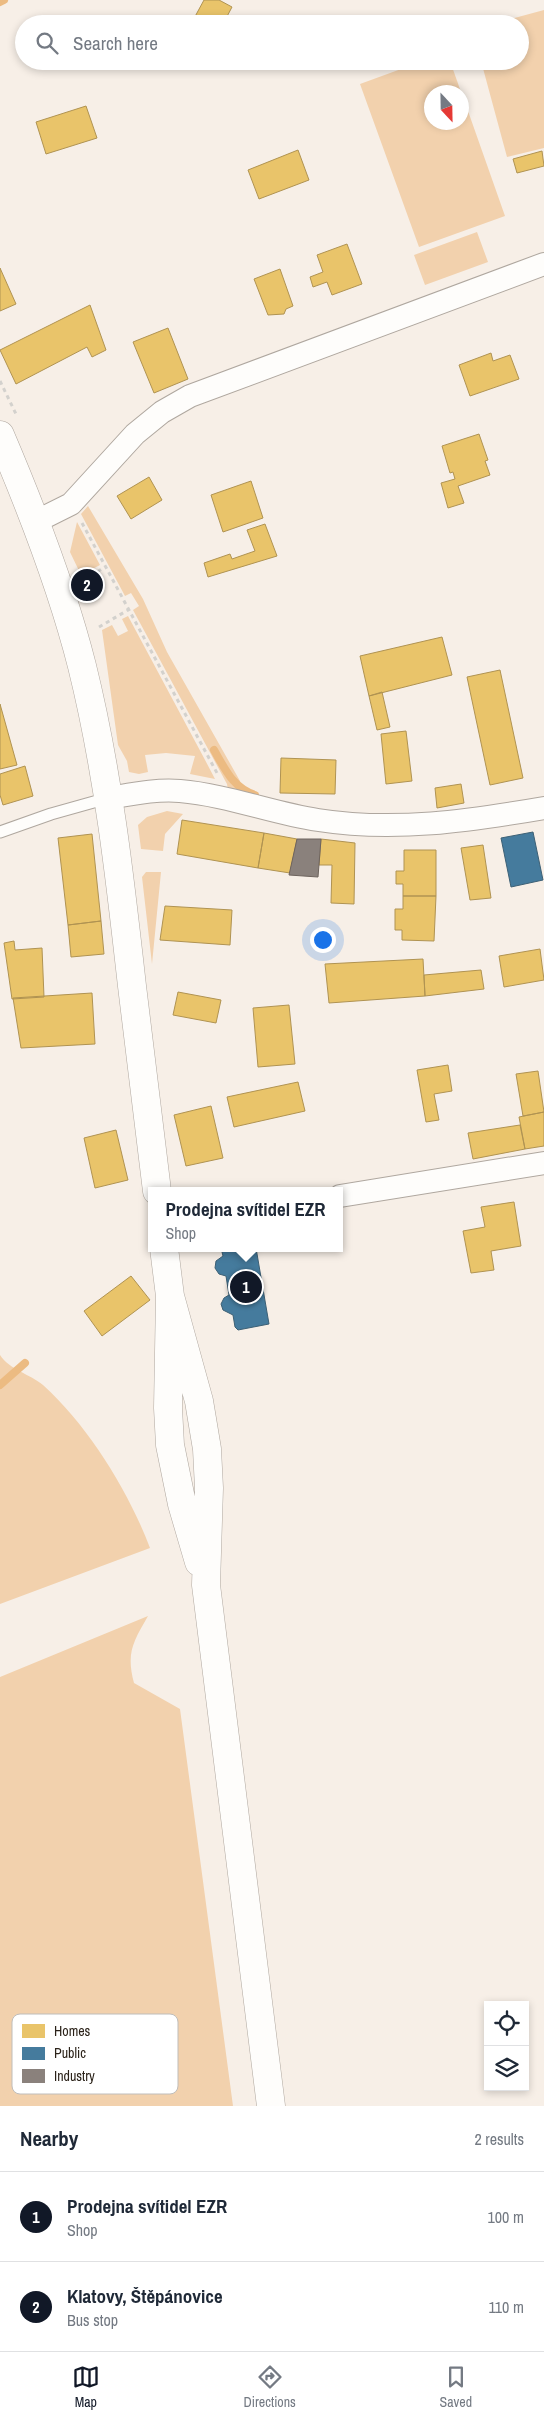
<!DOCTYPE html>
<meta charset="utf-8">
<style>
:root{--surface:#fff;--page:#f6f6f7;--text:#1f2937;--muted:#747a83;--line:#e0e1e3;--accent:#111827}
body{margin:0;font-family:"Archivo Narrow",sans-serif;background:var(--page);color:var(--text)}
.controls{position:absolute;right:15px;bottom:15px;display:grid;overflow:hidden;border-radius:0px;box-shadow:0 2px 8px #0003}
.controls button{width:45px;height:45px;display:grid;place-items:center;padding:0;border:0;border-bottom:1px solid var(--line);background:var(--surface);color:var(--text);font:25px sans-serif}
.compass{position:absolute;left:424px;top:85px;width:45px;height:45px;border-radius:50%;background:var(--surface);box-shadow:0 2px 8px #0003;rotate:158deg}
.you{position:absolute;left:322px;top:939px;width:18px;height:18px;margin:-12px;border:4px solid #fff;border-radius:50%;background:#1a73e8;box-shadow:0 0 0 8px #1a73e833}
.badge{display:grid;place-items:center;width:32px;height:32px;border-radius:50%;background:var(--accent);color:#fff;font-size:16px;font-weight:700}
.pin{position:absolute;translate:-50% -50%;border:2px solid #fff;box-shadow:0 1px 5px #0006}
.popup{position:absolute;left:148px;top:1187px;width:195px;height:65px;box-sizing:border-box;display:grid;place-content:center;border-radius:0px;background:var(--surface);filter:drop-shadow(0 1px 4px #0005);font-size:16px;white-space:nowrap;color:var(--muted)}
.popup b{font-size:19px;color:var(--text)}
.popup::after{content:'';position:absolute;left:50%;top:100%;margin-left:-10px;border:10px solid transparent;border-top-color:var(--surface)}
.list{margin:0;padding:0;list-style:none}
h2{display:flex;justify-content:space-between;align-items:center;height:65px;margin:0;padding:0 20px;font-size:21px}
h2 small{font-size:16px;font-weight:400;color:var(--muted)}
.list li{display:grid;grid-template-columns:32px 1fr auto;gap:15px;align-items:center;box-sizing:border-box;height:90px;padding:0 20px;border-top:1px solid var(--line)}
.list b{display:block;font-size:19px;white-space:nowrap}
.list p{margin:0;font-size:16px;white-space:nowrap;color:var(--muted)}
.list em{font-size:16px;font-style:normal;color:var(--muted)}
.icon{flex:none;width:28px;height:28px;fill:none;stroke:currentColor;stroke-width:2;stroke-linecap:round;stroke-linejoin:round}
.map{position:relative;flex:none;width:544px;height:2106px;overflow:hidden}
.search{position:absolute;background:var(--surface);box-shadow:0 2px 8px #0003;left:15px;right:15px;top:15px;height:55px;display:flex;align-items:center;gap:12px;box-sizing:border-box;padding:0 18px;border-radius:28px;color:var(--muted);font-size:19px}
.sheet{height:245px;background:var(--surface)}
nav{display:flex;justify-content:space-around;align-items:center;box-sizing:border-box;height:70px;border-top:1px solid var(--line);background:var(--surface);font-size:14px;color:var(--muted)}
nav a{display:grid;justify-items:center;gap:2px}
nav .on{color:var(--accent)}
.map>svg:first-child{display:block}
.green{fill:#f2d1ad}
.homes{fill:#e9c46a;stroke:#b09352}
.public{fill:#457b9d;stroke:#3d6075}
.industry{fill:#8a817c;stroke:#6e645e}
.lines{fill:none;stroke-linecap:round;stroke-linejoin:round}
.stream{stroke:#ecbb82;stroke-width:8}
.lane-casing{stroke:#afa79f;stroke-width:13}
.street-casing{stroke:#afa79f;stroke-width:24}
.primary-casing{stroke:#afa79f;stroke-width:29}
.path{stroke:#d3d1cd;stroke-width:3;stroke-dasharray:4 4;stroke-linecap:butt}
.lane{stroke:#fefdfb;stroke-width:11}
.street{stroke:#fefdfb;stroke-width:22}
.primary{stroke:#fefdfb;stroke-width:28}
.key{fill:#fff;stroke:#bfbdba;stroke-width:1}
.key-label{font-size:14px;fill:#2b2219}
</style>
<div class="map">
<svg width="544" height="2106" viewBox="0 0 544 2106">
<rect width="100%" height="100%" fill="#f7efe7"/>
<path class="green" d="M544 10V148L507 157 481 61H520V24H492Z
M423 61H450L461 92H432V122H462V94L505 216 419 247 360 84Z
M477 232 488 262 425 285 414 255Z
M88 506 143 599 167 652 240 781 244 795 228 790 227 784 133 610 139 606 131 593 125 596 81 514Z
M77 522 100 565 81 575 70 552Z
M128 616 204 758 215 779 190 774 195 756 166 753 145 755 148 772 139 774 129 772 127 761 118 745 102 630 112 625 118 636 128 631 122 619Z
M167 811 183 814 165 834 163 851 141 849 138 825 147 817Z
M146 872H161L152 964 142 877Z
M0 1355C10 1370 30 1374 43 1385 89 1427 128 1490 150 1548L0 1604Z
M148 1616C133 1642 126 1653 134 1683L180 1709 233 2106H0V1677Z"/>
<path class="homes" d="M204 0H219L232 7 223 24H191Z
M86 106 97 138 46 154 36 122Z
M298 150 309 180 259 199 248 170Z
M542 151 544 166 517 173 513 159Z
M347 244 362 284 332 295 327 282 313 287 310 277 323 272 317 255Z
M0 268 16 304 0 311Z
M280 269 293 306 286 309 284 314 268 315 254 279Z
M90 305 106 350 92 357 87 347 16 384 0 350Z
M168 328 188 379 154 393 133 342Z
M491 353 493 361 510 355 519 379 470 396 459 365Z
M479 434 488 460 485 461 490 475 458 486 464 503 448 508 441 483 455 479 453 472 450 473 442 446Z
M149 477 162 500 131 519 117 496Z
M251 481 263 518 223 532 211 495Z
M265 524 277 556 208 577 204 563 230 554 232 559 255 551 247 530Z
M442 637 452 675 369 696 360 656Z
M500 670 523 778 490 785 467 677Z
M382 692 390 727 377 730 369 696Z
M0 704 17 765 0 769Z
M406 731 412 781 386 784 381 734Z
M281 758 336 760 335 794 280 793Z
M25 766 33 796 3 805 0 795V774Z
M461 784 464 803 437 808 435 788Z
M182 820 264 833 258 868 177 854Z
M264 833 297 839 290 873 258 868Z
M92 834 101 921 68 925 58 838Z
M321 839 355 843 354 904 331 903 332 865H319Z
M483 845 491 898 470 900 461 848Z
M404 850H436V896H403V884H396V871H404Z
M403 896H436L434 941 402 940V930H395V909H403Z
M165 906 232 910 230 945 160 940Z
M101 921 104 954 71 957 68 925Z
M14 941 15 950 42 948 44 997 12 999 4 943Z
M540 949 544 980 504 987 499 956Z
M423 959 425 996 329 1003 325 964Z
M481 970 484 989 425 996 424 975Z
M178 992 221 1000 216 1023 173 1015Z
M92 993 95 1044 21 1048 13 998Z
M289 1005 295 1064 258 1067 253 1008Z
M448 1065 452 1091 434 1094 439 1120 426 1122 417 1070Z
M538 1071 544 1112 523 1116 516 1074Z
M298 1082 305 1111 234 1127 227 1097Z
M211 1106 223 1158 186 1166 174 1115Z
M544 1112V1146L525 1149 519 1117Z
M520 1125 525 1149 473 1159 468 1133Z
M116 1130 128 1180 95 1188 84 1138Z
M514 1202 521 1246 491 1251 494 1270 471 1273 463 1231 485 1227 481 1207Z
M131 1276 150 1300 102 1336 84 1311Z"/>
<path class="public" d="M533 832 543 880 511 887 501 838Z
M221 1248H256L269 1324 238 1330 235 1327 233 1315 223 1310 221 1304 224 1298 229 1295 226 1276 219 1274 215 1268 216 1261 223 1256Z"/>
<path class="industry" d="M297 839H321L318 877 289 875Z"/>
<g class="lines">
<path class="stream" d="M0 2 4 0
M214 750C225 769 233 788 255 795
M0 1385 25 1363"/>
<g class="lane-casing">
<path id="lane" d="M0 832 51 814 108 798"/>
</g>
<g class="street-casing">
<path id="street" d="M35 522 71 504 135 434 162 412 190 396 544 264
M109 798C133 794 156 789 180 791 227 795 272 813 318 820 394 832 469 821 544 808
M340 1196 544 1163"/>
</g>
<g class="primary-casing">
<path id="primary" d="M0 435C32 510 62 587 82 666 108 771 120 878 132 986 140 1054 149 1122 157 1191
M164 1248 170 1296 168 1408 170 1445 182 1504 199 1562
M170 1296 199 1401 207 1449 209 1488 206 1585 271 2106"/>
</g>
<path class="path" d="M0 381 16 414
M82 523 217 773
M84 580 105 567
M99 627 128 610"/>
<use href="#lane" class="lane"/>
<use href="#street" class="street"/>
<use href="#primary" class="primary"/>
</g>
<rect x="12" y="2014" width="166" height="80" rx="8" class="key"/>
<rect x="22" y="2024" width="23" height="14" fill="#e9c46a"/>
<rect x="22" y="2047" width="23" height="13" fill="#457b9d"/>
<rect x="22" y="2069" width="23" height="14" fill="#8a817c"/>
<g class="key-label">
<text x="54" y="2036">Homes</text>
<text x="54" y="2058">Public</text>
<text x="54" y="2081">Industry</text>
</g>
</svg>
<div class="controls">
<button><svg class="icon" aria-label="locate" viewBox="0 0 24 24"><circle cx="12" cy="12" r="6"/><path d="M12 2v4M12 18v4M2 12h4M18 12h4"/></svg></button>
<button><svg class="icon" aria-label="layers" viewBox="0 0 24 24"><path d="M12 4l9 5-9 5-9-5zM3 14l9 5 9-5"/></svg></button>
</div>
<svg class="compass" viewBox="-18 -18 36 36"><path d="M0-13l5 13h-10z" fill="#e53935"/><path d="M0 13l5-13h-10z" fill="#747a83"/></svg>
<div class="you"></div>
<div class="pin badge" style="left:246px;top:1287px">1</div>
<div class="popup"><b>Prodejna svítidel EZR</b>Shop</div>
<div class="pin badge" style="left:87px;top:585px">2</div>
<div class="search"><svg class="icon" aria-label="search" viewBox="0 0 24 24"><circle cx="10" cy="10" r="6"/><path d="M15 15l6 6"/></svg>Search here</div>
</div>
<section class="sheet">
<h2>Nearby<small>2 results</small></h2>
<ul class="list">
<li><span class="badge">1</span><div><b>Prodejna svítidel EZR</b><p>Shop</p></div><em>100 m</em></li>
<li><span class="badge">2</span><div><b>Klatovy, Štěpánovice</b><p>Bus stop</p></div><em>110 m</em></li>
</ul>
</section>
<nav>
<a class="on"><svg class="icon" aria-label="map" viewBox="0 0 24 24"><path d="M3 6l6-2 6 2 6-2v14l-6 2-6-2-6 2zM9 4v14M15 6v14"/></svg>Map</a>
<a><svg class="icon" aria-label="directions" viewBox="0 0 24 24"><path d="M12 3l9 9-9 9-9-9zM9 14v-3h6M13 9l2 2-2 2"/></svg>Directions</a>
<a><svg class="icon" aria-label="saved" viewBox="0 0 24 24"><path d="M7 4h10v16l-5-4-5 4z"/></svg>Saved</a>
</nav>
